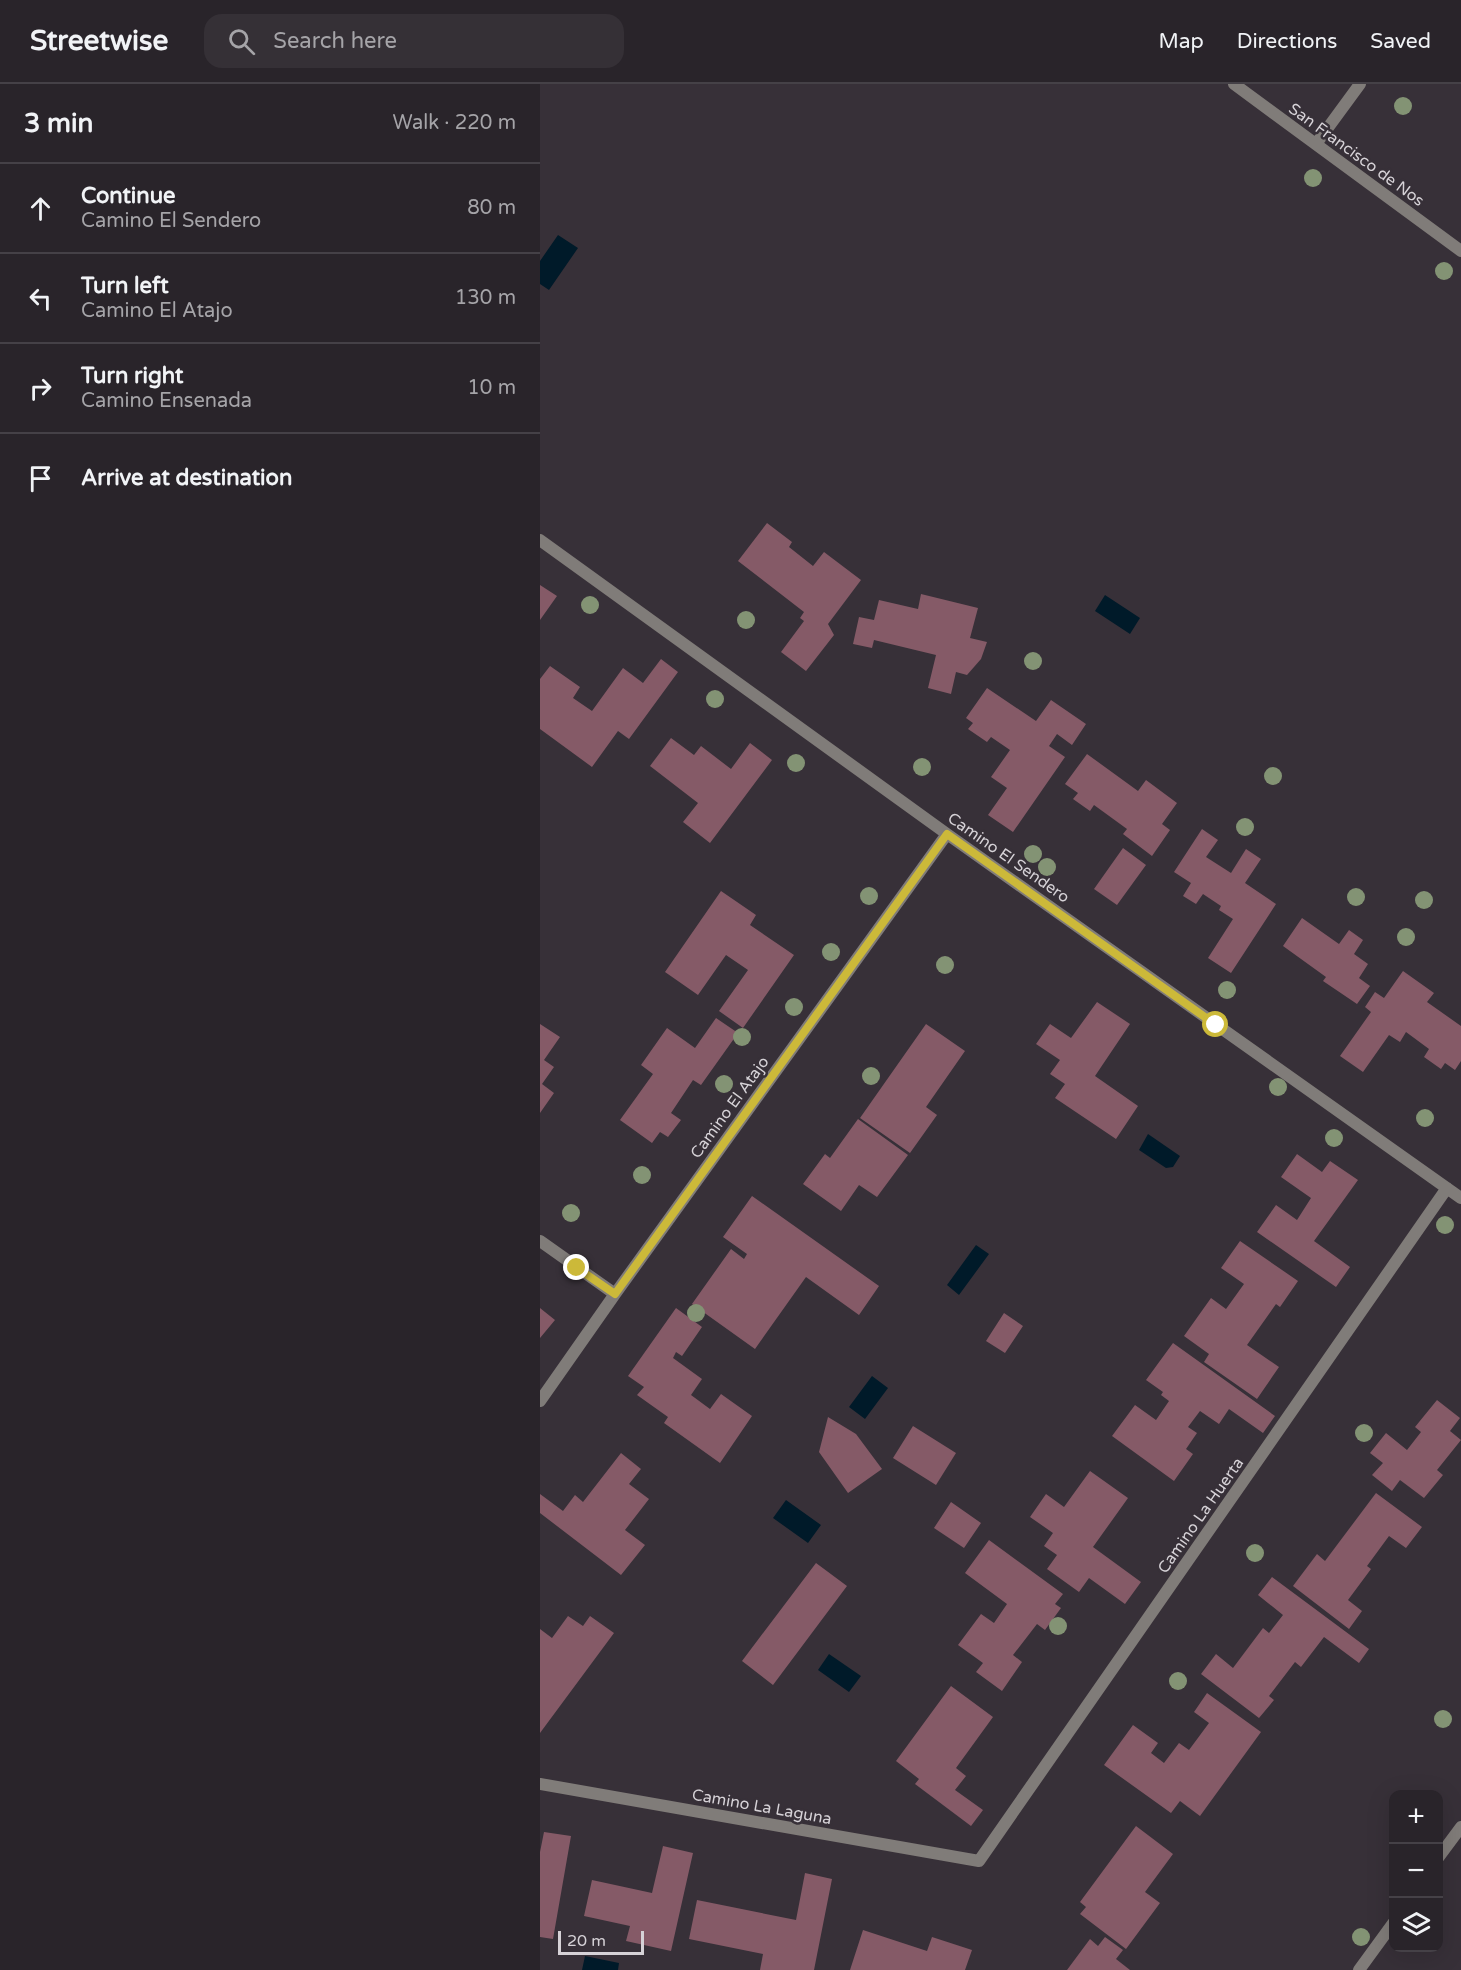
<!DOCTYPE html>
<meta charset="utf-8">
<style>
:root{--surface:#29242a;--page:#353036;--text:#f1f3f6;--muted:#a5a4a8;--line:#454147}
body{margin:0;font-family:"Varela Round",sans-serif;background:var(--page);color:var(--text)}
.controls{position:absolute;right:18px;bottom:18px;display:grid;overflow:hidden;border-radius:12px;box-shadow:0 6px 24px #0002}
.controls button{width:54px;height:54px;display:grid;place-items:center;padding:0;border:0;border-bottom:2px solid var(--line);background:var(--surface);color:var(--text);font:30px sans-serif}
.scale{position:absolute;left:18px;bottom:15px;width:86px;box-sizing:border-box;padding-left:6px;border:3px solid #d6d2d7;border-top:0;font-size:16px;line-height:21px;white-space:nowrap;color:#d6d2d7;-webkit-text-stroke:4px #373038;paint-order:stroke}
.stop{position:absolute;width:18px;height:18px;margin:-14px;border:4px solid #ccb939;border-radius:50%;background:#fff}
.stop.end{background:#ccb939;border-color:#fff;box-shadow:0 2px 6px #0008}
.list{margin:0;padding:0;list-style:none}
h2{display:flex;justify-content:space-between;align-items:center;height:78px;margin:0;padding:0 24px;font-size:26px}
h2 small{font-size:20px;font-weight:400;color:var(--muted)}
.list li{display:grid;grid-template-columns:39px 1fr auto;gap:18px;align-items:center;box-sizing:border-box;height:90px;padding:0 24px;border-top:2px solid var(--line)}
.list b{display:block;font-size:22px;white-space:nowrap}
.list p{margin:0;font-size:20px;white-space:nowrap;color:var(--muted)}
.list em{font-size:20px;font-style:normal;color:var(--muted)}
.icon{flex:none;width:33px;height:33px;fill:none;stroke:currentColor;stroke-width:2;stroke-linecap:round;stroke-linejoin:round}
.map{position:relative;flex:none;width:921px;height:1886px;overflow:hidden}
header{display:flex;align-items:center;gap:36px;box-sizing:border-box;height:84px;padding:0 30px;background:var(--surface);border-bottom:2px solid var(--line)}
header strong{font-size:28px}
nav{display:flex;gap:33px;margin-inline-start:auto;font-size:21px}
.search{width:420px;height:54px;background:var(--page);display:flex;align-items:center;gap:15px;box-sizing:border-box;padding:0 21px;border-radius:18px;color:var(--muted);font-size:22px}
main{display:flex}
aside{flex:1;background:var(--surface)}
.map>svg:first-child{display:block}
.water{fill:#001a29}
.building{fill:#855a67}
.lines{fill:none;stroke-linecap:round;stroke-linejoin:round}
.street{stroke:#807c79;stroke-width:12}
.tree{fill:#839374}
.route{stroke:#ccb939;stroke-width:8}
.labels{text-anchor:middle;stroke-width:5;stroke-linejoin:round;paint-order:stroke}
.street-label{font-size:16px;fill:#d6d2d7;stroke:#373038}
</style>
<header>
<strong>Streetwise</strong>
<div class="search"><svg class="icon" aria-label="search" viewBox="0 0 24 24"><circle cx="10" cy="10" r="6"/><path d="M15 15l6 6"/></svg>Search here</div>
<nav><a>Map</a><a>Directions</a><a>Saved</a></nav>
</header>
<main>
<aside>
<h2>3 min<small>Walk · 220 m</small></h2>
<ul class="list">
<li><svg class="icon" aria-label="ahead" viewBox="0 0 24 24"><path d="M12 20V5M6 11l6-6 6 6"/></svg><div><b>Continue</b><p>Camino El Sendero</p></div><em>80 m</em></li>
<li><svg class="icon" aria-label="left" viewBox="0 0 24 24"><path d="M17 20v-9H6M10 6l-5 5 5 5"/></svg><div><b>Turn left</b><p>Camino El Atajo</p></div><em>130 m</em></li>
<li><svg class="icon" aria-label="right" viewBox="0 0 24 24"><path d="M7 20v-9h11M14 6l5 5-5 5"/></svg><div><b>Turn right</b><p>Camino Ensenada</p></div><em>10 m</em></li>
<li><svg class="icon" aria-label="arrive" viewBox="0 0 24 24"><path d="M6 21V4h12l-3 4 3 4H6"/></svg><div><b>Arrive at destination</b></div></li>
</ul>
</aside>
<div class="map">
<svg width="921" height="1886" viewBox="0 0 921 1886">
<rect width="100%" height="100%" fill="#373038"/>
<path class="water" d="M18 151 38 164 9 206 0 200V177Z
M565 511 600 534 590 550 555 527Z
M608 1050 640 1072 633 1083 626 1084 599 1066Z
M436 1161 449 1170 419 1211 407 1201Z
M332 1292 348 1304 325 1335 309 1323Z
M246 1416 281 1441 268 1459 233 1434Z
M289 1570 321 1592 309 1608 278 1586Z
M45 1872 79 1879 78 1886H42Z"/>
<path class="building" d="M227 439 252 458 249 463 273 482 284 468 321 496 288 540 294 551 266 587 241 568 264 537 260 534 264 528 198 477Z
M0 501 17 512 0 536Z
M381 510 438 524 430 554 447 558 441 575 427 591 416 588 411 610 388 604 396 571 334 556 332 564 313 560 319 533 334 536 339 516 378 525Z
M121 575 138 588 89 655 78 647 52 683 0 645V595L10 582 40 603 33 614 52 627 83 584 103 599Z
M447 604 496 637 511 616 546 640 532 661 517 650 509 662 525 673 473 748 448 731 467 704 451 693 470 666 451 653 447 658 428 645 433 639 426 634Z
M131 654 154 671 161 662 191 685 210 659 232 676 170 759 143 738 158 719 110 682Z
M547 670 598 707 606 696 637 719 622 740 630 746 612 772 583 750 587 745 554 721 550 727 533 715 538 709 525 700Z
M662 745 678 756 666 773 691 789 706 765 721 775 705 799 736 820 691 889 668 874 693 835 679 826 681 822 663 810 656 820 643 812 651 799 634 788Z
M583 764 606 781 577 821 554 805Z
M181 807 216 831 210 841 254 871 203 944 179 927 208 886 186 871 158 911 125 888Z
M762 834 799 860 809 846 823 856 814 870 828 880 819 894 830 902 817 920 783 897 786 893 743 862Z
M863 887 894 909 887 918 921 942V977L915 986 905 979 901 985 884 973 889 965 866 948 860 958 849 951 823 988 800 972 831 928 825 923 835 908 844 914Z
M557 918 590 940 555 992 598 1022 576 1055 515 1014 525 1000 510 990 520 976 496 960 510 940 531 954Z
M176 934 198 949 161 1001 153 996 131 1029 141 1036 128 1053 120 1048 112 1059 80 1036 113 990 101 981 127 944 155 964Z
M0 940 20 953 4 976 14 983 2 1000 14 1009 0 1029Z
M386 940 425 967 386 1023 397 1031 370 1069 320 1034Z
M318 1035 368 1071 337 1113 319 1101 301 1127 263 1100 285 1070 290 1074Z
M757 1070 782 1088 790 1077 818 1096 774 1157 810 1183 796 1203 717 1148 736 1121 757 1136 771 1114 741 1093Z
M212 1112 339 1202 319 1231 266 1193 215 1265 152 1220 191 1165 204 1175 207 1170 183 1153Z
M700 1157 758 1197 740 1223 736 1220 707 1261 739 1283 717 1315 664 1278 669 1270 644 1252 671 1214 686 1225 704 1200 681 1184Z
M0 1224 15 1236 0 1254Z
M136 1224 162 1243 142 1272 136 1268 133 1274 162 1295 151 1311 170 1325 181 1310 212 1332 180 1379 124 1339 128 1333 97 1311 104 1303 88 1292Z
M464 1229 483 1242 465 1269 446 1257Z
M633 1259 735 1332 723 1349 689 1325 679 1340 660 1327 648 1343 657 1349 646 1365 653 1370 634 1397 572 1352 595 1321 616 1336 629 1317 621 1311 623 1308 606 1296Z
M897 1316 920 1334 910 1347 921 1356 897 1386 903 1391 884 1414 860 1396 852 1407 832 1391 843 1379 830 1369 846 1349 867 1366 881 1348 875 1343Z
M288 1333 316 1350 342 1385 308 1409 279 1368Z
M373 1342 416 1369 396 1401 353 1374Z
M81 1369 101 1385 89 1400 109 1415 85 1446 105 1461 81 1491 0 1429V1410L23 1427 35 1411 43 1418Z
M550 1387 588 1414 553 1463 601 1498 585 1520 549 1494 539 1508 507 1485 517 1471 504 1462 513 1449 490 1433 506 1410 524 1423Z
M836 1409 882 1443 866 1464 849 1452 827 1482 831 1485 808 1516 822 1527 809 1545 753 1502 777 1470 785 1477Z
M411 1418 441 1439 424 1464 394 1444Z
M449 1456 523 1510 515 1520 521 1524 505 1546 497 1540 473 1571 482 1578 462 1607 436 1588 443 1579 418 1561 441 1530 454 1539 467 1520 425 1489Z
M276 1479 307 1502 233 1601 202 1577Z
M732 1493 829 1565 819 1579 784 1553 761 1583 755 1578 729 1612 734 1616 719 1634 661 1590 676 1570 693 1584 723 1544 729 1549 743 1531 718 1511Z
M28 1532 43 1542 50 1532 74 1549 0 1649V1545L12 1554Z
M411 1602 453 1633 416 1684 426 1692 415 1706 443 1726 431 1742 375 1700 379 1695 356 1677Z
M667 1609 721 1648 660 1732 640 1717 631 1729 564 1681 593 1641 618 1659 611 1669 624 1679 639 1659 649 1666 669 1639 654 1628Z
M596 1742 633 1770 605 1808 620 1819 586 1865 540 1830 546 1823 540 1818Z
M4 1748 31 1752 13 1855 0 1853V1768Z
M123 1762 153 1769 131 1867 86 1857 90 1842 44 1832 52 1796 112 1809Z
M265 1789 292 1795 274 1886H220L223 1870 149 1855 157 1816 256 1836Z
M323 1846 387 1867 392 1853 432 1866 425 1886H310Z
M565 1853 583 1866 576 1875 590 1886H527L550 1855 558 1862Z"/>
<g class="lines">
<path class="street" d="M694 0 921 167
M776 60 820 0
M0 456 407 750 921 1114
M0 1157 75 1210
M0 1317 75 1210 407 750
M0 1700 439 1777 907 1104
M898 1774 921 1743
M819 1886 854 1838"/>
</g>
<g class="tree">
<circle cx="863" cy="22" r="9"/>
<circle cx="773" cy="94" r="9"/>
<circle cx="904" cy="187" r="9"/>
<circle cx="50" cy="521" r="9"/>
<circle cx="206" cy="536" r="9"/>
<circle cx="493" cy="577" r="9"/>
<circle cx="175" cy="615" r="9"/>
<circle cx="256" cy="679" r="9"/>
<circle cx="382" cy="683" r="9"/>
<circle cx="733" cy="692" r="9"/>
<circle cx="705" cy="743" r="9"/>
<circle cx="493" cy="770" r="9"/>
<circle cx="507" cy="783" r="9"/>
<circle cx="329" cy="812" r="9"/>
<circle cx="816" cy="813" r="9"/>
<circle cx="884" cy="816" r="9"/>
<circle cx="866" cy="853" r="9"/>
<circle cx="291" cy="868" r="9"/>
<circle cx="405" cy="881" r="9"/>
<circle cx="687" cy="906" r="9"/>
<circle cx="254" cy="923" r="9"/>
<circle cx="202" cy="953" r="9"/>
<circle cx="331" cy="992" r="9"/>
<circle cx="184" cy="1000" r="9"/>
<circle cx="738" cy="1003" r="9"/>
<circle cx="885" cy="1034" r="9"/>
<circle cx="794" cy="1054" r="9"/>
<circle cx="102" cy="1091" r="9"/>
<circle cx="31" cy="1129" r="9"/>
<circle cx="905" cy="1141" r="9"/>
<circle cx="156" cy="1229" r="9"/>
<circle cx="824" cy="1349" r="9"/>
<circle cx="715" cy="1469" r="9"/>
<circle cx="518" cy="1542" r="9"/>
<circle cx="638" cy="1597" r="9"/>
<circle cx="903" cy="1635" r="9"/>
<circle cx="821" cy="1853" r="9"/>
</g>
<g class="lines">
<path class="route" d="M37 1184 75 1210 407 750 676 941"/>
</g>
<g class="labels">
<g class="street-label">
<text transform="translate(817 70) rotate(36)" y="6">San Francisco de Nos</text>
<text transform="translate(469 773) rotate(35)" y="6">Camino El Sendero</text>
<text transform="translate(189 1023) rotate(-54)" y="6">Camino El Atajo</text>
<text transform="translate(660 1431) rotate(-55)" y="6">Camino La Huerta</text>
<text transform="translate(222 1722) rotate(10)" y="6">Camino La Laguna</text>
</g>
</g>
</svg>
<div class="controls">
<button>+</button>
<button>−</button>
<button><svg class="icon" aria-label="layers" viewBox="0 0 24 24"><path d="M12 4l9 5-9 5-9-5zM3 14l9 5 9-5"/></svg></button>
</div>
<div class="scale">20 m</div>
<div class="stop" style="left:676px;top:941px"></div>
<div class="stop end" style="left:37px;top:1184px"></div>
</div>
</main>
